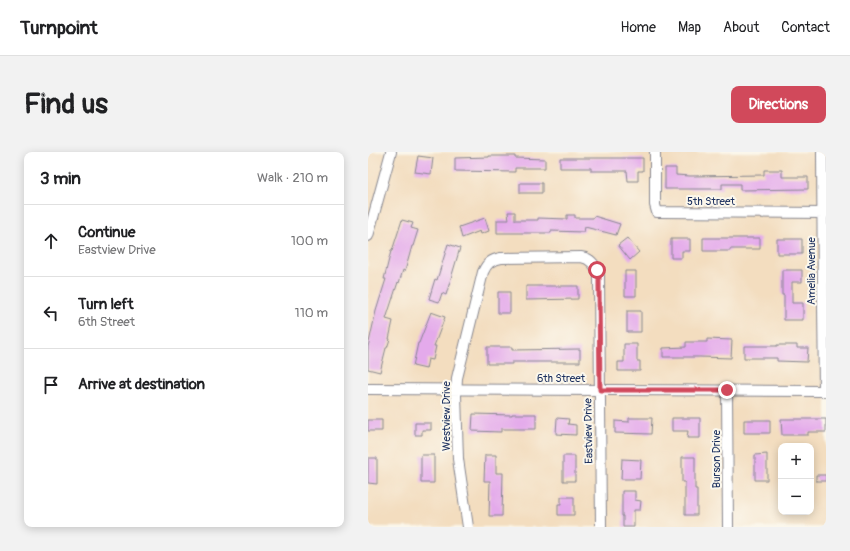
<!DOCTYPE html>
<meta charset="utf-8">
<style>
:root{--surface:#fff;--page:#f2f2f2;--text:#202124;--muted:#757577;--line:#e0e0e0;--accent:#d1495b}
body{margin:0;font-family:Pangolin,sans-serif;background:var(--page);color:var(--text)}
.controls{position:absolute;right:12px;bottom:12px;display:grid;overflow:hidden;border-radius:8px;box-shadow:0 2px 10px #0003}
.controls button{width:36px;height:36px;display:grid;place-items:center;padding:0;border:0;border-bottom:1px solid var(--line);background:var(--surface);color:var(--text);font:20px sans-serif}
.stop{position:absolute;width:12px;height:12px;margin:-9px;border:3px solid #d1495b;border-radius:50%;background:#fff}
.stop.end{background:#d1495b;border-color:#fff;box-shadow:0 1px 4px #0008}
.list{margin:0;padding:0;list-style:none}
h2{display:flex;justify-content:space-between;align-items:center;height:52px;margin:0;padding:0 16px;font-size:17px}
h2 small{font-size:13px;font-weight:400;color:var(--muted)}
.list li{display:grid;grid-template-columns:26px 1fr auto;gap:12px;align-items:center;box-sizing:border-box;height:72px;padding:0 16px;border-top:1px solid var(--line)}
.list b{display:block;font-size:15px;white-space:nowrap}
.list p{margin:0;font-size:13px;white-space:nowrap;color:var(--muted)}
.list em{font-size:13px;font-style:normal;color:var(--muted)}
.icon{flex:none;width:22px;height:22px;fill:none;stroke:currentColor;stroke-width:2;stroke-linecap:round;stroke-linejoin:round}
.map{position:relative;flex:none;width:458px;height:375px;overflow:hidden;border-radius:8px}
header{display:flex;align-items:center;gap:24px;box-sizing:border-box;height:56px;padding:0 20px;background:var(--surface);border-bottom:1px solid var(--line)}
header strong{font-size:19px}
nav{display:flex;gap:22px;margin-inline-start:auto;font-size:14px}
.intro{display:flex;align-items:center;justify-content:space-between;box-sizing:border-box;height:96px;padding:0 24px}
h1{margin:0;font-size:28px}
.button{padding:10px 18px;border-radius:8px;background:var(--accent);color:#fff;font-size:14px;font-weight:700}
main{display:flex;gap:24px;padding:0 24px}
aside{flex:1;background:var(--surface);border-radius:8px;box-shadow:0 2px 10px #0003}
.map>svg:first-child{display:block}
.building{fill:#e4aaeb}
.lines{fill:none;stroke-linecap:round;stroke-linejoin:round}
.minor-casing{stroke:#87868e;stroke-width:12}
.minor{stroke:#fff;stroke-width:10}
.route{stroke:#d1495b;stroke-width:5}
.labels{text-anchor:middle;stroke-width:4;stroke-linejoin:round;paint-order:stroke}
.street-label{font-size:11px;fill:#1b2f5e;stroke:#fbf7ec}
</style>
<header>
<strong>Turnpoint</strong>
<nav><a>Home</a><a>Map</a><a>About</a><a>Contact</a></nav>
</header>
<div class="intro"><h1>Find us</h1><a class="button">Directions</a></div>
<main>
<aside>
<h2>3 min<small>Walk · 210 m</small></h2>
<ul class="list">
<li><svg class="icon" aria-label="ahead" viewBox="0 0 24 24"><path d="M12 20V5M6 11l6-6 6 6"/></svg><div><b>Continue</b><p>Eastview Drive</p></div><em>100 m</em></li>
<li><svg class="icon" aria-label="left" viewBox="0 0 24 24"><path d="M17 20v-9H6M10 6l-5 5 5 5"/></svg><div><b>Turn left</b><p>6th Street</p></div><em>110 m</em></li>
<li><svg class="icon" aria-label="arrive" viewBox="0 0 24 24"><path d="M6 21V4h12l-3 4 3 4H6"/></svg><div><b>Arrive at destination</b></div></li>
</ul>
</aside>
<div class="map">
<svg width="458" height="375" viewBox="0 0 458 375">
<rect width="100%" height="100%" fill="#fbf7ec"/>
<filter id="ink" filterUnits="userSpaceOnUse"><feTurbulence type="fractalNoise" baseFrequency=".025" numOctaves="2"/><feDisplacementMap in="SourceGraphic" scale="8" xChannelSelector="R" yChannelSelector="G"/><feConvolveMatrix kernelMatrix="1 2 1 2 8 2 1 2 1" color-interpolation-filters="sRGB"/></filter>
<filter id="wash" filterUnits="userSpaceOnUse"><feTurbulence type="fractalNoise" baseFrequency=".012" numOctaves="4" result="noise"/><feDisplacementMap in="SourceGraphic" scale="16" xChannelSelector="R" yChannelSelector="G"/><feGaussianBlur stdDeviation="0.9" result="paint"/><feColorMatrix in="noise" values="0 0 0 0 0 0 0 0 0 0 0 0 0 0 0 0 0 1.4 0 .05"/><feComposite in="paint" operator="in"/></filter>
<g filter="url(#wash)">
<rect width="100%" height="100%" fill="#f3ddbf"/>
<g id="blocks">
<path class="building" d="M50 4 65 6 63 22 47 20Z
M121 4H147V6L177 7V16H147V20L87 19V6L121 5Z
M192 6H275V19H270V29H260L259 19H223V16H192Z
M297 16H308V23L322 24 396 23V18H414V25H440V37L372 38V32H354V37H297Z
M152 31H174V41H152Z
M140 60H147V68H170V66L199 67V63H207V66H225L226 64 252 72 248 83 217 75 216 80 183 79V81H129V68H141Z
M117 66 121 79 113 82 112 79 94 86 91 75Z
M34 68 45 71 43 76 50 78 45 94H44L37 119 35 118 31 131 30 130 18 167 25 169 21 187H22L19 196H18L12 220 0 217V195L8 159 18 127H16L23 99H24Z
M259 86 271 100 262 108 250 93Z
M335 86H392V97H362V99H335Z
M303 87H322V99H314V106H303Z
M409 87H434V102H409Z
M80 92 92 96 78 143 74 141 71 150 61 147 67 127 69 128Z
M414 118H434V130H424V151H435V168H416V143H414Z
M257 119H268V144H257Z
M158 134H210V147L158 148Z
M130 140H142V161H130Z
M259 159H273V180H259Z
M63 160 77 165 66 194H68L65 208 60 207 58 217 45 214 50 191H51Z
M339 187 364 188 363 206 332 205H295V196L318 195V190H339Z
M256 192H269V209H272V219H250V210H256Z
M409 193H429V196H440L439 210 409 209V206H376V194H409Z
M119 195H144V198L212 197V210H144V212H119Z
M105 262 144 263V262H168V277H133V280L104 279Z
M189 266 201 267 200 272 208 273V283L188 282Z
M261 266H284L283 282 247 281V269L261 270Z
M304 266H332V286H319L320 279H304Z
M413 267H458V280H440V283H414Z
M0 268H14V279H0Z
M376 268H402V281H376Z
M47 271H63V278H54V283H47Z
M399 302V328H387V303Z
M53 303H66V331H53Z
M117 303H128V321H135L134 364H121L122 329H116Z
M195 304H207V329H195Z
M314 305H327V337H329V363H317V330H314Z
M0 306H9V332L0 331Z
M254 307 273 308 272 327H253Z
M448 323H458V329H448Z
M254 339H267V348L273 349 272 358H266V375H255V364H254Z
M193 345H206V363H190V352H193Z"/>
</g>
</g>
<g filter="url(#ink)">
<use href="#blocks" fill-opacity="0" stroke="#87868e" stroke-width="1"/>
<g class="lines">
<g class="minor-casing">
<path id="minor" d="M287 0V53L289 60H291L458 61
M454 0 455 151 456 239
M0 84 23 0
M0 237 458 239
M359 238 360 375
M100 375 90 307 88 243 89 226 115 120C119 111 123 108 133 106L213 105C223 106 228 114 231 123L233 375"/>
</g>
<use href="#minor" class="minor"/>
</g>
</g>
<g class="lines" filter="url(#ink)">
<path class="route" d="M229 118 231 123V135L232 238H359"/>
</g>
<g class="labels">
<g class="street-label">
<text x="343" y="53">5th Street</text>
<text transform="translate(443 119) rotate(-90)" y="4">Amelia Avenue</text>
<text x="193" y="230">6th Street</text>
<text transform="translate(78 264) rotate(-90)" y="4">Westview Drive</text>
<text transform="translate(220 279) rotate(-91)" y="4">Eastview Drive</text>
<text transform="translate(348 307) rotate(-90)" y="4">Burson Drive</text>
</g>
</g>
</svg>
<div class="controls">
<button>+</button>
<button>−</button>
</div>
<div class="stop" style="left:229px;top:118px"></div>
<div class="stop end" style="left:359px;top:238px"></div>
</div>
</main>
